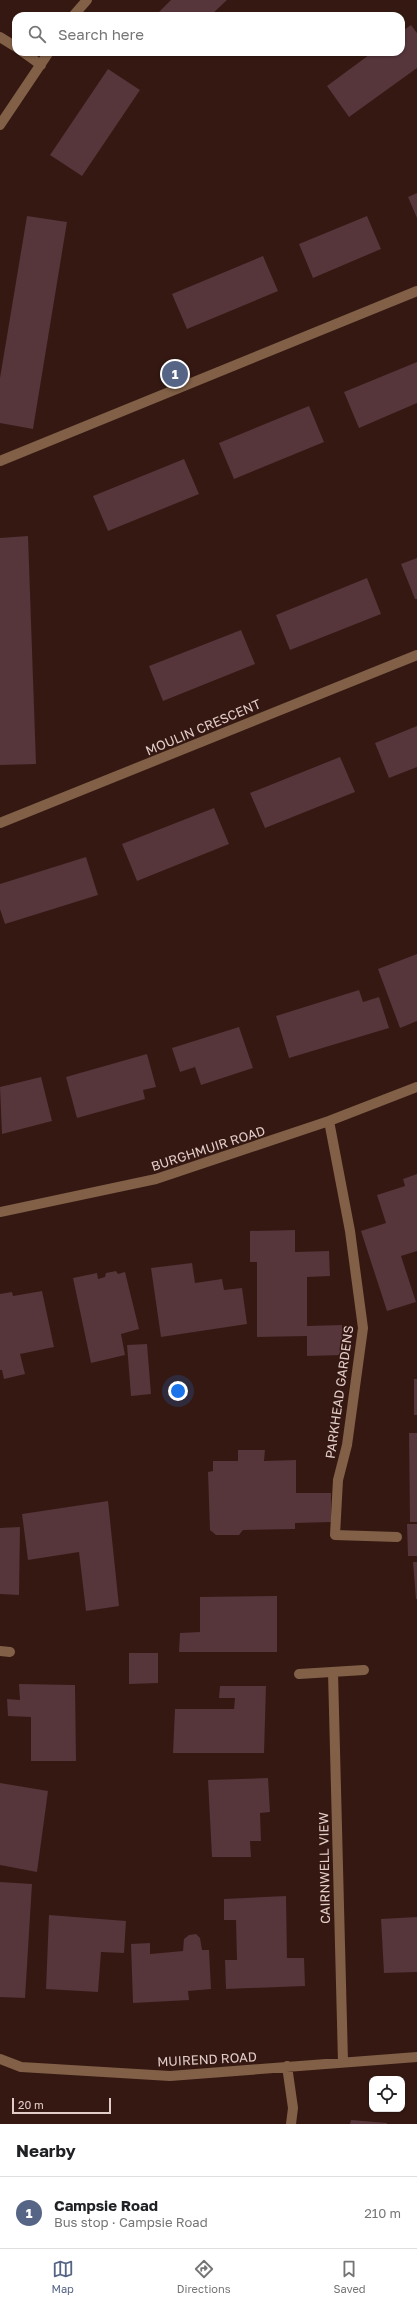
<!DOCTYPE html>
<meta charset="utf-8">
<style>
:root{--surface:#fff;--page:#f2f2f2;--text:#202124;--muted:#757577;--line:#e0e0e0;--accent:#566486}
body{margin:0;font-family:"Golos Text",sans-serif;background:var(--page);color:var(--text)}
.controls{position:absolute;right:12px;bottom:12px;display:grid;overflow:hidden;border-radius:8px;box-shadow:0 1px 3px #0004}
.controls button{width:36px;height:36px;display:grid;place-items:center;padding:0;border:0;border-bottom:1px solid var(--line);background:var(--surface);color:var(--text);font:20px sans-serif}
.scale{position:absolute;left:12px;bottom:10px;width:99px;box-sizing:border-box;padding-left:4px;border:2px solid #e2cdc8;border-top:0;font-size:11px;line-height:14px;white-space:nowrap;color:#e2cdc8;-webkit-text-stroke:3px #351812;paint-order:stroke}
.you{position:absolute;left:178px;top:1391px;width:14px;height:14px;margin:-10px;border:3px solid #fff;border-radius:50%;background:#1a73e8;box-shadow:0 0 0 6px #1a73e833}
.badge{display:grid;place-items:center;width:26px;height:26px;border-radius:50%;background:var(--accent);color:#fff;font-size:13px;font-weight:700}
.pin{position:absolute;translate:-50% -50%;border:2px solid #fff;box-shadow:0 1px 4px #0006}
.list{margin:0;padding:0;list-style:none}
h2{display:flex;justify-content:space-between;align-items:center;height:52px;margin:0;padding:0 16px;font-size:17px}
h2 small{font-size:13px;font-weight:400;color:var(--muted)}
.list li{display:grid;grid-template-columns:26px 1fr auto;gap:12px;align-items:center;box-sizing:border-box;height:72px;padding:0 16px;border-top:1px solid var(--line)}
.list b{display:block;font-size:15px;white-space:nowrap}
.list p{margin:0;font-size:13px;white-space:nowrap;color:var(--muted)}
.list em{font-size:13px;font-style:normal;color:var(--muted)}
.icon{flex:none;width:22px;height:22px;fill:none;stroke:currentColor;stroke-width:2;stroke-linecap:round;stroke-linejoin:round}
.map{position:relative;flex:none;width:417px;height:2124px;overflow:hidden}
.search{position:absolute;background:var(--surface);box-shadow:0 1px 3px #0004;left:12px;right:12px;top:12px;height:44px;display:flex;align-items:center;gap:10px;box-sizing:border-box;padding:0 14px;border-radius:12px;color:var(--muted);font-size:15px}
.sheet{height:124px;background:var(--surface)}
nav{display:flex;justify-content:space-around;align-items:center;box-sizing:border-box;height:56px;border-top:1px solid var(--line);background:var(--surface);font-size:11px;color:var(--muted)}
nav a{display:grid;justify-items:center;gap:2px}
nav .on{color:var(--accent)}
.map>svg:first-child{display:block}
.building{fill:#56353b}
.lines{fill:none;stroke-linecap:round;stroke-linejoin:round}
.minor{stroke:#816047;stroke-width:10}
.labels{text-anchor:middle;stroke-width:3;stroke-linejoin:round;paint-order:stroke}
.street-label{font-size:13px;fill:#e2cdc8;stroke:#351812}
</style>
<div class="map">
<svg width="417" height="2124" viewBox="0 0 417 2124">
<rect width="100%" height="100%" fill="#351812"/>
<path class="building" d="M171 0H227L210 16H155Z
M411 25 417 33V68L349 117 327 86 373 52H401V32Z
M108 69 140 90 82 176 50 155Z
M417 193V218L408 197Z
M27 216 67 222 33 429 0 423V378Z
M367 216 381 249 313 278 299 244Z
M263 256 278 291 187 329 172 294Z
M417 362V403L359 428 344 392Z
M309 406 324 442 234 479 219 443Z
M184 459 199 494 108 531 93 496Z
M28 536 36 764 0 765V538Z
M417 558V599H415L401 564Z
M367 578 381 614 290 650 276 615Z
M241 630 255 664 163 701 149 666Z
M417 726V767L389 778 375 743Z
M340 757 355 792 265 828 250 793Z
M214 808 229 844 137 881 122 844Z
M86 857 98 895 5 924 0 909V884Z
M417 954V1021L400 1028 378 969Z
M359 990 363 1002 379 997 389 1028 289 1058 276 1016Z
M239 1027 253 1068 201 1085 195 1067 180 1072 172 1048Z
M147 1054 156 1087 143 1090 145 1099 77 1118 66 1077Z
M41 1077 52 1121 2 1134 0 1087Z
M417 1174V1251L401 1256 416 1302 387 1311 361 1231 386 1223 377 1195 405 1186 403 1179Z
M295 1230V1252L329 1251 330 1276 307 1277V1326L342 1325V1355L307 1356V1336L257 1337V1262H250V1231Z
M192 1263 195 1283 222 1279 224 1290 242 1288 247 1324 161 1337 151 1268Z
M116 1271 118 1274 125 1272 139 1329 121 1334 125 1355 91 1363 73 1278 97 1273 98 1279 105 1277 106 1273Z
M42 1291 54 1347 20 1354 25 1374 4 1379 2 1370H0V1294L12 1292 13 1296Z
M147 1344 151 1394 131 1396 127 1345Z
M414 1379H417V1415H414Z
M409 1433H417V1522H410Z
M238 1450H265L264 1461 296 1460V1493H331V1522L295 1523V1529L243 1530 239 1535H216L210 1530 208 1472 213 1471V1461H238Z
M108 1501 119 1606 86 1611 79 1552 28 1560 22 1514Z
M407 1524H417V1556H408Z
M20 1527 19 1595 0 1594V1528Z
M413 1562H417V1599H416Z
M277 1596V1652H179L180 1633 200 1632V1597Z
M129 1653H158V1683L129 1684Z
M19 1684 75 1685 76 1761H31V1717L8 1716 7 1699 20 1700Z
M220 1686H266L264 1753H173L175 1709H234L235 1698H219Z
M268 1778 270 1812 260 1813 261 1841H250L251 1857H212L208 1780Z
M0 1783 48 1791 37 1872 0 1865Z
M0 1882 32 1884 25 1998 0 1997Z
M286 1896 287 1958H304L305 1986 226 1989 225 1960H237L236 1920H224V1899Z
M49 1915 126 1921 124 1953 101 1952 98 1992 46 1989Z
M417 1917V1972L384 1973 381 1919Z
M196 1934 200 1938 202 1950H209L211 1989 188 1991 189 2000 133 2003 131 1944 150 1943V1954L183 1951 184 1939 189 1935Z
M351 2120 387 2123V2124H350Z"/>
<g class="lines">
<path class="minor" d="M73 16 87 0
M0 37 16 47
M23 52 41 65
M0 125 49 52
M0 461 417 291
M0 823 417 655
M329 1121 350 1231 363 1328 347 1445 338 1480 335 1535 397 1537
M0 1212 156 1179 329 1121 417 1087
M0 1651 10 1652
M333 1672 343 2062
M299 1674 364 1670
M0 2059 21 2067 170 2076 417 2057
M287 2066 293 2108 291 2124"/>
</g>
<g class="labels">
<g class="street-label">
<text transform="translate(203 727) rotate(-23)" y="5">MOULIN CRESCENT</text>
<text transform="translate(208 1148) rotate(-18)" y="5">BURGHMUIR ROAD</text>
<text transform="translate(339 1392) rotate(-82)" y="5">PARKHEAD GARDENS</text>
<text transform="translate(324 1868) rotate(-91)" y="5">CAIRNWELL VIEW</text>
<text transform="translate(207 2059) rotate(-3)" y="5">MUIREND ROAD</text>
</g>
</g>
</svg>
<div class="controls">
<button><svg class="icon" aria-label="locate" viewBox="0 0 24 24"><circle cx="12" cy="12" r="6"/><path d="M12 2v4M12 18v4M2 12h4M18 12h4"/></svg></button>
</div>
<div class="scale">20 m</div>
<div class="you"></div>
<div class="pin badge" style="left:175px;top:374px">1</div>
<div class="search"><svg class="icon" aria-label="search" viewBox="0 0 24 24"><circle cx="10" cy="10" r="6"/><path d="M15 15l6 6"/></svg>Search here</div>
</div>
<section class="sheet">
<h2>Nearby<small></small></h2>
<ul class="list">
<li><span class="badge">1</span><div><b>Campsie Road</b><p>Bus stop · Campsie Road</p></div><em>210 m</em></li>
</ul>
</section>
<nav>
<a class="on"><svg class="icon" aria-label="map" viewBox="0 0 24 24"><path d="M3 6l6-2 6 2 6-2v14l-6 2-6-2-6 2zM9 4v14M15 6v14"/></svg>Map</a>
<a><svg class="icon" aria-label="directions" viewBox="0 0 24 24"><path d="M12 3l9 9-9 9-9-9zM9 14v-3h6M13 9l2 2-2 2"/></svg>Directions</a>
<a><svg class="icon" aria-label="saved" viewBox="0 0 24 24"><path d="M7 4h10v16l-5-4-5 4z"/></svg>Saved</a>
</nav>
